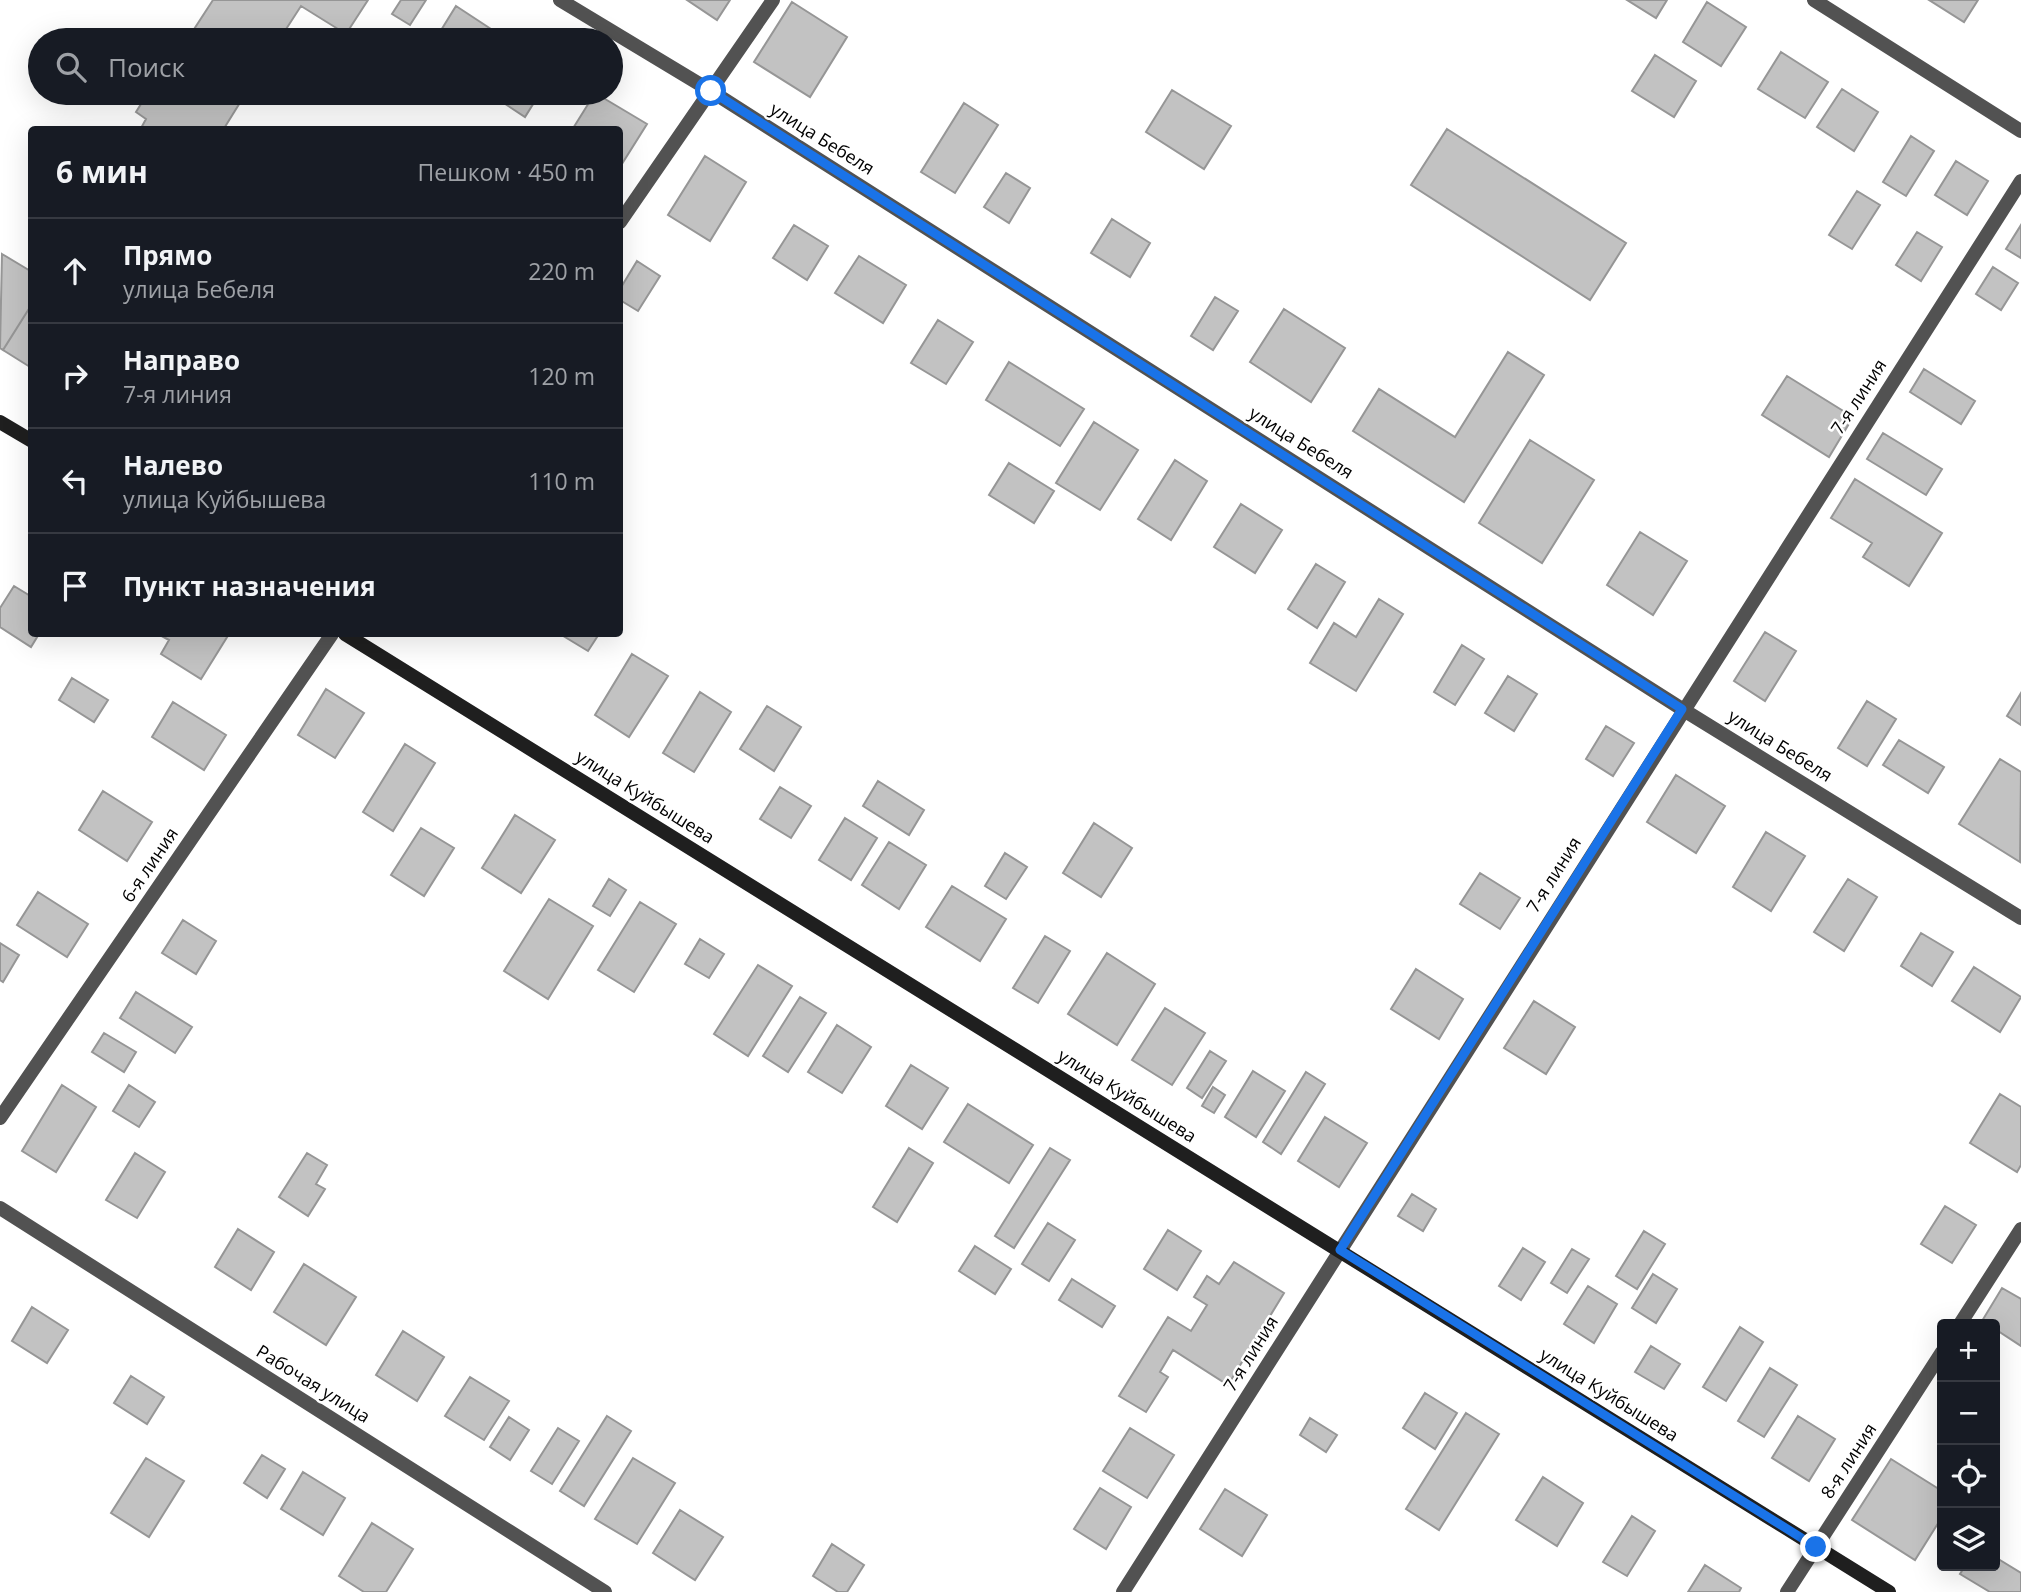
<!DOCTYPE html>
<html lang="ru">
<meta charset="utf-8">
<style>
:root{--surface:#171b24;--page:#20242c;--text:#f1f3f6;--muted:#9ea1a6;--line:#363941}
body{margin:0;font-family:"Open Sans",sans-serif;background:var(--page);color:var(--text)}
.controls{position:absolute;right:21px;bottom:21px;display:grid;overflow:hidden;border-radius:7px;box-shadow:0 7px 28px #0002}
.controls button{width:63px;height:63px;display:grid;place-items:center;padding:0;border:0;border-bottom:2px solid var(--line);background:var(--surface);color:var(--text);font:35px sans-serif}
.stop{position:absolute;width:21px;height:21px;margin:-16px;border:5px solid #1a73e8;border-radius:50%;background:#fff}
.stop.end{background:#1a73e8;border-color:#fff;box-shadow:0 2px 7px #0008}
.list{margin:0;padding:0;list-style:none}
h2{display:flex;justify-content:space-between;align-items:center;height:91px;margin:0;padding:0 28px;font-size:30px}
h2 small{font-size:23px;font-weight:400;color:var(--muted)}
.list li{display:grid;grid-template-columns:46px 1fr auto;gap:21px;align-items:center;box-sizing:border-box;height:105px;padding:0 28px;border-top:2px solid var(--line)}
.list b{display:block;font-size:26px;white-space:nowrap}
.list p{margin:0;font-size:23px;white-space:nowrap;color:var(--muted)}
.list em{font-size:23px;font-style:normal;color:var(--muted)}
.icon{flex:none;width:38px;height:38px;fill:none;stroke:currentColor;stroke-width:2;stroke-linecap:round;stroke-linejoin:round}
.map{position:relative;flex:none;width:2021px;height:1592px;overflow:hidden}
.search{position:absolute;background:var(--surface);box-shadow:0 7px 28px #0002;left:28px;top:28px;width:595px;height:77px;display:flex;align-items:center;gap:18px;box-sizing:border-box;padding:0 24px;border-radius:38px;color:var(--muted);font-size:26px}
.panel{position:absolute;background:var(--surface);box-shadow:0 7px 28px #0002;left:28px;top:126px;width:595px;height:511px;border-radius:7px}
.map>svg:first-child{display:block}
.building{fill:#c2c2c2;stroke:#969696;stroke-width:2}
.lines{fill:none;stroke-linecap:round;stroke-linejoin:round}
.street{stroke:#525252;stroke-width:14}
.secondary{stroke:#1f1f1f;stroke-width:14}
.route{stroke:#1a73e8;stroke-width:9}
.labels{text-anchor:middle;stroke-width:5;stroke-linejoin:round;paint-order:stroke}
.street-label{font-size:18px;fill:#000;stroke:#fff}
</style>
<div class="map">
<svg width="2021" height="1592" viewBox="0 0 2021 1592">
<rect width="100%" height="100%" fill="#fff"/>
<path class="building" d="M213 0H368L346 34 301 6 279 40H187Z
M401 0H426L410 25 392 14Z
M687 0H730L717 20Z
M1627 0H1667L1656 18Z
M1929 0H1978L1964 22Z
M792 2 847 37 810 97 754 62Z
M1707 2 1746 27 1721 66 1683 42Z
M456 6 494 31 488 40H435Z
M1781 52 1828 82 1805 118 1758 89Z
M1655 55 1696 81 1674 117 1632 91Z
M1842 89 1878 112 1854 151 1817 127Z
M1172 90 1231 126 1204 169 1146 132Z
M148 93H246L223 130H140L146 119 136 112Z
M495 93H540L525 117 493 96Z
M595 93 647 124 620 167V130H572Z
M964 103 998 125 955 193 921 172Z
M1447 129 1626 243 1590 300 1411 185Z
M1911 136 1934 151 1906 196 1883 182Z
M705 156 746 182 710 241 668 215Z
M1956 161 1988 181 1967 215 1935 195Z
M1006 173 1030 188 1009 223 984 207Z
M1857 191 1880 205 1852 249 1829 235Z
M1112 219 1150 243 1130 277 1091 253Z
M794 225 828 246 807 280 773 258Z
M2021 225V258L2006 249Z
M1917 232 1942 247 1921 281 1896 265Z
M2 254 32 272V304L3 350 0 348Z
M859 256 906 285 883 323 835 293Z
M637 261 660 276 638 311 620 300V289Z
M1993 267 2018 283 2001 310 1976 294Z
M1215 297 1238 311 1213 350 1191 336Z
M32 304V364L30 367 3 350Z
M1284 309 1345 348 1311 402 1250 362Z
M938 320 973 342 946 384 911 363Z
M1508 352 1544 375 1464 502 1353 431 1379 389 1455 437Z
M1009 362 1084 409 1060 446 986 400Z
M1924 369 1975 401 1961 424 1910 392Z
M1787 376 1853 417 1829 457 1762 415Z
M1094 422 1138 450 1100 510 1056 483Z
M1883 433 1942 469 1926 495 1867 459Z
M1530 440 1594 480 1542 563 1479 523Z
M1175 460 1207 481 1171 540 1138 519Z
M1009 463 1054 491 1034 523 989 495Z
M1855 479 1942 533 1909 586 1863 557 1872 543 1831 518Z
M1241 504 1282 530 1255 573 1214 547Z
M1640 532 1687 561 1653 615 1607 585Z
M1316 564 1345 582 1317 628 1288 609Z
M14 586 32 597V634H39L31 647 0 627V608Z
M1379 599 1403 614 1356 691 1310 663 1334 623 1356 637Z
M1765 632 1796 651 1765 701 1734 681Z
M158 634H229L201 679 161 654 169 640Z
M560 634H599L588 651Z
M1462 645 1484 659 1455 705 1434 692Z
M632 654 668 676 629 737 595 715Z
M1508 676 1537 694 1514 731 1485 713Z
M72 678 108 700 94 722 59 700Z
M326 689 364 713 335 758 298 735Z
M700 692 731 712 694 772 663 753Z
M2021 693V725L2007 716Z
M1867 701 1896 719 1867 766 1838 748Z
M173 702 226 735 204 770 152 737Z
M767 706 801 727 774 771 740 749Z
M1606 726 1634 743 1613 776 1586 759Z
M1899 740 1944 767 1928 793 1883 765Z
M405 744 435 763 393 831 363 812Z
M2000 759 2021 772 2020 862 1959 824Z
M1676 775 1725 806 1696 853 1647 822Z
M878 781 924 810 909 835 863 806Z
M780 787 811 806 791 838 760 819Z
M103 791 152 822 127 861 79 830Z
M515 815 555 840 521 893 482 868Z
M845 818 877 838 851 880 819 860Z
M1094 823 1132 848 1101 897 1063 873Z
M421 828 454 848 424 896 391 875Z
M1766 832 1805 856 1771 911 1733 887Z
M889 842 926 865 899 909 862 885Z
M1005 853 1027 867 1006 899 985 886Z
M1480 873 1520 898 1500 929 1460 904Z
M609 879 626 890 610 916 593 906Z
M1848 879 1877 897 1844 951 1814 932Z
M952 886 1006 919 980 961 926 927Z
M38 892 88 924 67 957 17 925Z
M549 899 593 926 548 999 504 971Z
M640 902 676 924 634 992 598 970Z
M183 920 216 941 196 974 162 953Z
M1921 933 1953 952 1932 986 1901 966Z
M1045 936 1070 951 1038 1003 1013 988Z
M700 939 724 954 709 978 685 964Z
M0 943 19 955 3 982 0 980Z
M1107 953 1155 984 1117 1045 1068 1014Z
M758 965 792 986 748 1056 714 1034Z
M1974 967 2021 997 2000 1032 1952 1001Z
M1416 969 1463 999 1439 1039 1391 1009Z
M136 992 192 1027 175 1053 120 1018Z
M800 997 826 1013 788 1072 763 1056Z
M1534 1001 1575 1027 1546 1074 1504 1048Z
M1165 1008 1205 1033 1172 1085 1132 1060Z
M837 1025 871 1047 842 1093 808 1072Z
M104 1033 136 1052 124 1072 92 1052Z
M1210 1051 1226 1061 1202 1098 1187 1088Z
M911 1065 948 1088 922 1129 886 1106Z
M1253 1071 1285 1091 1256 1137 1225 1117Z
M1306 1072 1325 1084 1281 1154 1263 1142Z
M62 1085 96 1107 56 1172 22 1151Z
M129 1085 155 1102 139 1127 113 1111Z
M1213 1087 1225 1095 1214 1113 1202 1106Z
M2000 1094 2021 1107V1165L2017 1172 1970 1143Z
M968 1104 1033 1145 1009 1183 944 1142Z
M1325 1117 1367 1143 1339 1187 1298 1161Z
M909 1148 933 1163 897 1222 873 1207Z
M1050 1148 1070 1160 1014 1248 995 1236Z
M135 1153 165 1172 137 1218 106 1200Z
M307 1153 327 1165 316 1184 325 1189 308 1216 279 1197Z
M1412 1194 1436 1209 1423 1231 1398 1216Z
M1945 1206 1976 1225 1952 1263 1921 1244Z
M1048 1223 1075 1240 1049 1281 1022 1264Z
M238 1229 274 1252 251 1290 215 1267Z
M1168 1230 1201 1251 1177 1290 1144 1269Z
M1644 1231 1665 1244 1637 1289 1616 1276Z
M975 1246 1011 1269 995 1294 959 1271Z
M1523 1248 1545 1262 1521 1300 1499 1286Z
M1572 1249 1589 1259 1567 1293 1551 1283Z
M1234 1262 1284 1293 1228 1385 1173 1350 1160 1372 1168 1377 1146 1412 1119 1396 1168 1317 1191 1331 1207 1305 1194 1297 1207 1276 1219 1284Z
M304 1264 356 1297 326 1345 274 1312Z
M1653 1274 1677 1289 1656 1323 1632 1308Z
M1072 1279 1115 1306 1102 1327 1059 1300Z
M1588 1286 1617 1304 1594 1343 1564 1324Z
M2002 1288 2021 1299V1346L1995 1329V1324L1982 1321Z
M32 1307 68 1330 47 1363 12 1341Z
M1740 1327 1763 1342 1726 1401 1703 1387Z
M403 1331 444 1357 417 1401 376 1375Z
M1651 1346 1680 1364 1664 1389 1635 1372Z
M1770 1368 1797 1385 1764 1437 1738 1421Z
M131 1376 164 1397 147 1424 114 1403Z
M470 1377 509 1401 484 1440 445 1416Z
M1425 1393 1457 1413 1435 1449 1403 1428Z
M1466 1413 1499 1434 1439 1530 1406 1509Z
M607 1416 631 1431 584 1506 560 1491Z
M1798 1416 1835 1439 1809 1481 1772 1458Z
M509 1417 529 1430 510 1460 490 1447Z
M1310 1418 1337 1435 1326 1452 1300 1435Z
M558 1428 579 1441 552 1484 531 1471Z
M1130 1428 1174 1455 1147 1498 1103 1471Z
M262 1455 285 1469 267 1498 244 1483Z
M146 1458 184 1481 149 1537 111 1513Z
M633 1458 675 1483 637 1544 595 1519Z
M1891 1459 1942 1491V1517L1915 1560 1852 1520Z
M303 1472 345 1498 323 1535 281 1509Z
M1543 1477 1583 1503 1557 1546 1516 1520Z
M1100 1488 1131 1507 1106 1549 1074 1529Z
M1225 1489 1267 1515 1242 1556 1200 1529Z
M680 1510 723 1537 695 1580 653 1553Z
M1632 1516 1655 1531 1627 1576 1603 1562Z
M372 1523 413 1549 386 1592H364L339 1576Z
M832 1544 864 1565 847 1592H838L813 1576Z
M1995 1557 2021 1573V1592H1990L1960 1574 1965 1566H1995Z
M1705 1565 1741 1588 1739 1592H1688Z"/>
<g class="lines">
<path class="street" d="M560 0 711 91 1682 709 2021 918
M1814 0 2021 131
M620 222 773 0
M0 1118 332 634
M0 1208 605 1592
M1960 1324 2021 1229
M1123 1592 2021 181
M1787 1592 1942 1352"/>
<path class="secondary" d="M0 422 32 441
M345 634 1889 1592"/>
</g>
<g class="lines">
<path class="route" d="M711 91 1682 709 1340 1250 1816 1547"/>
</g>
<g class="labels">
<g class="street-label">
<text transform="translate(822 139) rotate(32)" y="6">улица Бебеля</text>
<text transform="translate(1859 397) rotate(-57)" y="6">7-я линия</text>
<text transform="translate(1301 443) rotate(32)" y="6">улица Бебеля</text>
<text transform="translate(1780 746) rotate(32)" y="6">улица Бебеля</text>
<text transform="translate(645 797) rotate(32)" y="6">улица Куйбышева</text>
<text transform="translate(150 865) rotate(-56)" y="6">6-я линия</text>
<text transform="translate(1554 875) rotate(-58)" y="6">7-я линия</text>
<text transform="translate(1127 1096) rotate(32)" y="6">улица Куйбышева</text>
<text transform="translate(1251 1354) rotate(-58)" y="6">7-я линия</text>
<text transform="translate(313 1384) rotate(32)" y="6">Рабочая улица</text>
<text transform="translate(1609 1395) rotate(32)" y="6">улица Куйбышева</text>
<text transform="translate(1849 1461) rotate(-57)" y="6">8-я линия</text>
</g>
</g>
</svg>
<div class="controls">
<button>+</button>
<button>−</button>
<button><svg class="icon" aria-label="locate" viewBox="0 0 24 24"><circle cx="12" cy="12" r="6"/><path d="M12 2v4M12 18v4M2 12h4M18 12h4"/></svg></button>
<button><svg class="icon" aria-label="layers" viewBox="0 0 24 24"><path d="M12 4l9 5-9 5-9-5zM3 14l9 5 9-5"/></svg></button>
</div>
<div class="stop" style="left:711px;top:91px"></div>
<div class="stop end" style="left:1816px;top:1547px"></div>
<div class="search"><svg class="icon" aria-label="search" viewBox="0 0 24 24"><circle cx="10" cy="10" r="6"/><path d="M15 15l6 6"/></svg>Поиск</div>
<section class="panel">
<h2>6 мин<small>Пешком · 450 m</small></h2>
<ul class="list">
<li><svg class="icon" aria-label="ahead" viewBox="0 0 24 24"><path d="M12 20V5M6 11l6-6 6 6"/></svg><div><b>Прямо</b><p>улица Бебеля</p></div><em>220 m</em></li>
<li><svg class="icon" aria-label="right" viewBox="0 0 24 24"><path d="M7 20v-9h11M14 6l5 5-5 5"/></svg><div><b>Направо</b><p>7-я линия</p></div><em>120 m</em></li>
<li><svg class="icon" aria-label="left" viewBox="0 0 24 24"><path d="M17 20v-9H6M10 6l-5 5 5 5"/></svg><div><b>Налево</b><p>улица Куйбышева</p></div><em>110 m</em></li>
<li><svg class="icon" aria-label="arrive" viewBox="0 0 24 24"><path d="M6 21V4h12l-3 4 3 4H6"/></svg><div><b>Пункт назначения</b></div></li>
</ul>
</section>
</div>
